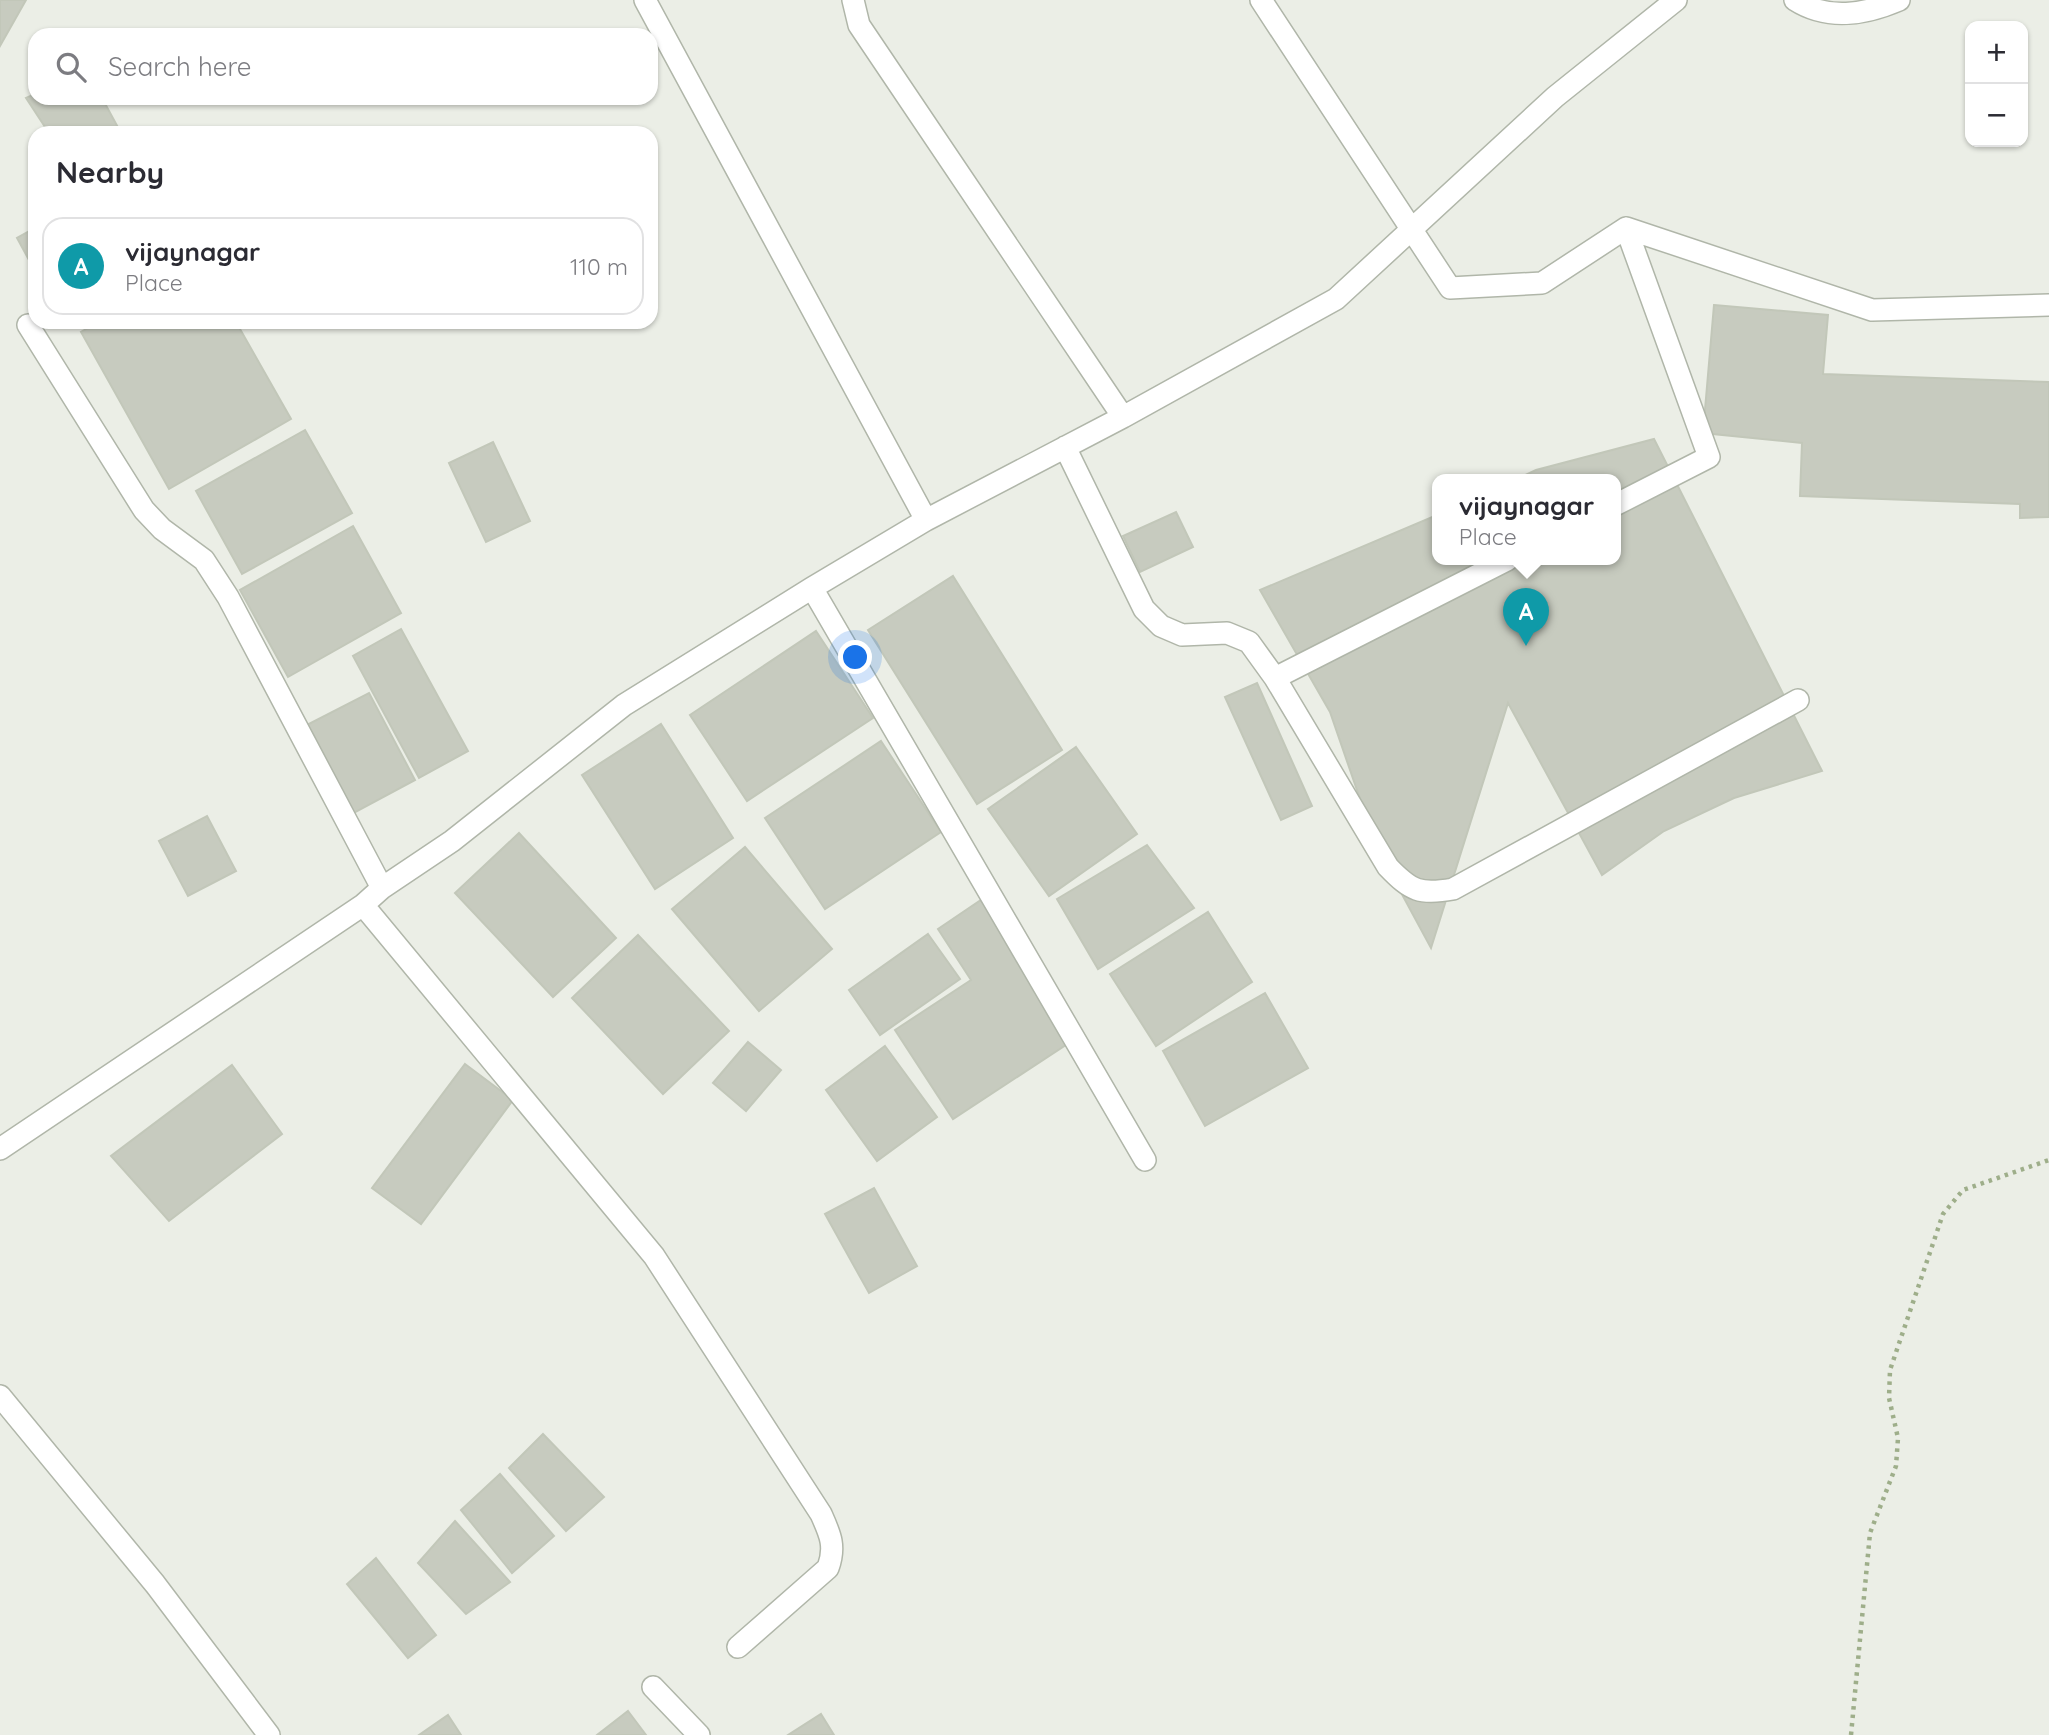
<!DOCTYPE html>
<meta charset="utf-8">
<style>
:root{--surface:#fff;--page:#f2f2f3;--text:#2b2b33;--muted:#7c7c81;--line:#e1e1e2;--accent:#7f4982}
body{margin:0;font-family:Quicksand,sans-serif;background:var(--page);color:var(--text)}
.controls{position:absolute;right:21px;top:21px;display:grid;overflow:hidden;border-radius:14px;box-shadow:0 2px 5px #0004}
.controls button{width:63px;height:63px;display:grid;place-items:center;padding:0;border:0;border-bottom:2px solid var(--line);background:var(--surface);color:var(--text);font:35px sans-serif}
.you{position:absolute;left:856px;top:658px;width:24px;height:24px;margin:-18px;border:5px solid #fff;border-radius:50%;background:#1a73e8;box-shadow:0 0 0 10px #1a73e833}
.badge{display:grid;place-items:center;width:46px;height:46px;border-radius:50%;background:var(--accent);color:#fff;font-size:23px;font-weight:700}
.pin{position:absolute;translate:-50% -58px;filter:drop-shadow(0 2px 4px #0008)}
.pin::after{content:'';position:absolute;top:37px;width:24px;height:21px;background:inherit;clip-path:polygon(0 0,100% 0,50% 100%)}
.popup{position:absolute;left:1432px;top:474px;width:189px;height:91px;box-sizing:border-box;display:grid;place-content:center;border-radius:14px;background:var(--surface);filter:drop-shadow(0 2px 5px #0005);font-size:23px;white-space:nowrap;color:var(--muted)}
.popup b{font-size:26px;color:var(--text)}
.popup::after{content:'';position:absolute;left:50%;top:100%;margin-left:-14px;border:14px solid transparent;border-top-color:var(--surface)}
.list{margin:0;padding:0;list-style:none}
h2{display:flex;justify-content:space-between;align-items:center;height:91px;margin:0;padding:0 28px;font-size:30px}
h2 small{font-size:23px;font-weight:400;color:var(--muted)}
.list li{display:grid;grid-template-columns:46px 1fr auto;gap:21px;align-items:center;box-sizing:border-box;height:98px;margin:0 14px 14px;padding:0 14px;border:2px solid var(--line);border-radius:21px}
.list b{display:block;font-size:26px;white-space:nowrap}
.list p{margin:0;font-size:23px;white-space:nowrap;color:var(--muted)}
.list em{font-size:23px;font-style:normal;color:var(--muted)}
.icon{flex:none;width:38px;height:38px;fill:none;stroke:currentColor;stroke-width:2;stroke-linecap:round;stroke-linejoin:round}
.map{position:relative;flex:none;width:2049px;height:1735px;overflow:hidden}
.search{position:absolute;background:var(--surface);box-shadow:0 2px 5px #0004;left:28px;top:28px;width:630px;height:77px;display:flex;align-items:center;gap:18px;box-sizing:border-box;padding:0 24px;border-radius:21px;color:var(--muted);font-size:26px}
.panel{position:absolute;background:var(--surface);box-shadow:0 2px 5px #0004;left:28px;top:126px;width:630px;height:203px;border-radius:21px}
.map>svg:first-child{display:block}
.building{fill:#c7cbbf;stroke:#c2c7b9;stroke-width:2}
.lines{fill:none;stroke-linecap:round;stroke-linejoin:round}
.minor-casing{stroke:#b0b6a9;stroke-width:24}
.path{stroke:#9eae8a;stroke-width:4.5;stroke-dasharray:3.5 5;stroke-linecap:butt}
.minor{stroke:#fff;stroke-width:21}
</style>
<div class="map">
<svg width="2049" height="1735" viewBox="0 0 2049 1735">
<rect width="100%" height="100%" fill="#ebeee6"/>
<path class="building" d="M0 0H26L0 46Z
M35 94V98H102L121 133H49L26 98Z
M35 228V271L17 238Z
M1714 305 1828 315 1823 374 2049 382V517L2020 518V504L1800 496 1802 443 1703 433Z
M99 322H236L291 419 169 489 81 332Z
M305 430 352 513 242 574 196 491Z
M1654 439 1822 771 1734 798 1664 831 1602 875 1508 703 1431 948 1377 848 1330 712 1260 590 1437 515V560H1615V480H1515L1536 470Z
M493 442 530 521 486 542 449 463Z
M1176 512 1193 547 1140 572 1123 536Z
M353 526 401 613 288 677 240 590Z
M953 576 1062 750 977 804 868 630Z
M401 629 468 751 419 778 353 656Z
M816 631 873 718 747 801 690 715Z
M1257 683 1312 806 1281 820 1225 697Z
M369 693 415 780 350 815 303 727Z
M661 724 733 838 655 889 582 775Z
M881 741 941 832 825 909 765 818Z
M1076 747 1137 834 1049 896 988 809Z
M207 816 236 871 188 896 159 841Z
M519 833 616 938 553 997 455 893Z
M1147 845 1194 908 1098 969 1057 899Z
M745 847 832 949 759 1011 672 909Z
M981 900 1072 1041 953 1119 895 1030 971 980 938 929Z
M1208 912 1252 982 1156 1046 1110 974Z
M928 934 960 979 880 1035 849 990Z
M638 935 729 1031 663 1094 572 998Z
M1265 993 1308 1068 1205 1126 1163 1051Z
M748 1042 781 1070 746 1111 713 1083Z
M885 1046 937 1117 877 1161 826 1090Z
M465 1064 513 1100 421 1224 372 1188Z
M232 1065 282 1134 169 1221 111 1156Z
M874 1188 917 1266 869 1293 825 1214Z
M543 1434 604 1497 566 1531 509 1468Z
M500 1474 554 1536 512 1573 461 1510Z
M455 1521 510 1582 466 1614 418 1563Z
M376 1558 436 1635 408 1658 347 1584Z
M628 1711 646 1735H597Z
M821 1714 834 1735H788Z
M448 1715 461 1735H419Z"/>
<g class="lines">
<g class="minor-casing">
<path id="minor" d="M645 0 926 520
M853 0 859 25 1123 417
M1261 0 1450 288 1542 283 1626 228 1872 310 2049 305
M1795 0C1828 21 1864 15 1899 0
M28 325 144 510 162 529 204 560 228 597 382 888
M1065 447 1144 609 1161 626 1182 635 1227 633 1249 642 1275 678 1388 867C1411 891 1420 895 1453 889L1798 700
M1615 505 1709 457 1626 228
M812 588 1145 1160
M1275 678 1507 560
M363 905 654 1256 821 1514C830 1534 836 1546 828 1568L738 1647
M0 1149 363 905 382 888 452 841 624 705 812 588 926 520 1123 417 1336 299 1555 97 1676 0
M0 1396 155 1584 269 1735
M653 1687 699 1735"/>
</g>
<path class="path" d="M1851 1735 1870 1533 1896 1466 1898 1438 1889 1398 1890 1370 1943 1214 1963 1190 2049 1160"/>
<use href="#minor" class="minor"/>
</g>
</svg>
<div class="controls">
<button>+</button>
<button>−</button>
</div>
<div class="you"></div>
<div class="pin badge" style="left:1526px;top:646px;background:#0f9aa8">A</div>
<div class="popup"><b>vijaynagar</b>Place</div>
<div class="search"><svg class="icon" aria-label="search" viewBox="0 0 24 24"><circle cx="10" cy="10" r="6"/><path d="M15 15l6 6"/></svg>Search here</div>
<section class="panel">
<h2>Nearby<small></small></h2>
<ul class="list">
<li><span class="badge" style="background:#0f9aa8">A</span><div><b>vijaynagar</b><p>Place</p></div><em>110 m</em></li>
</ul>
</section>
</div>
